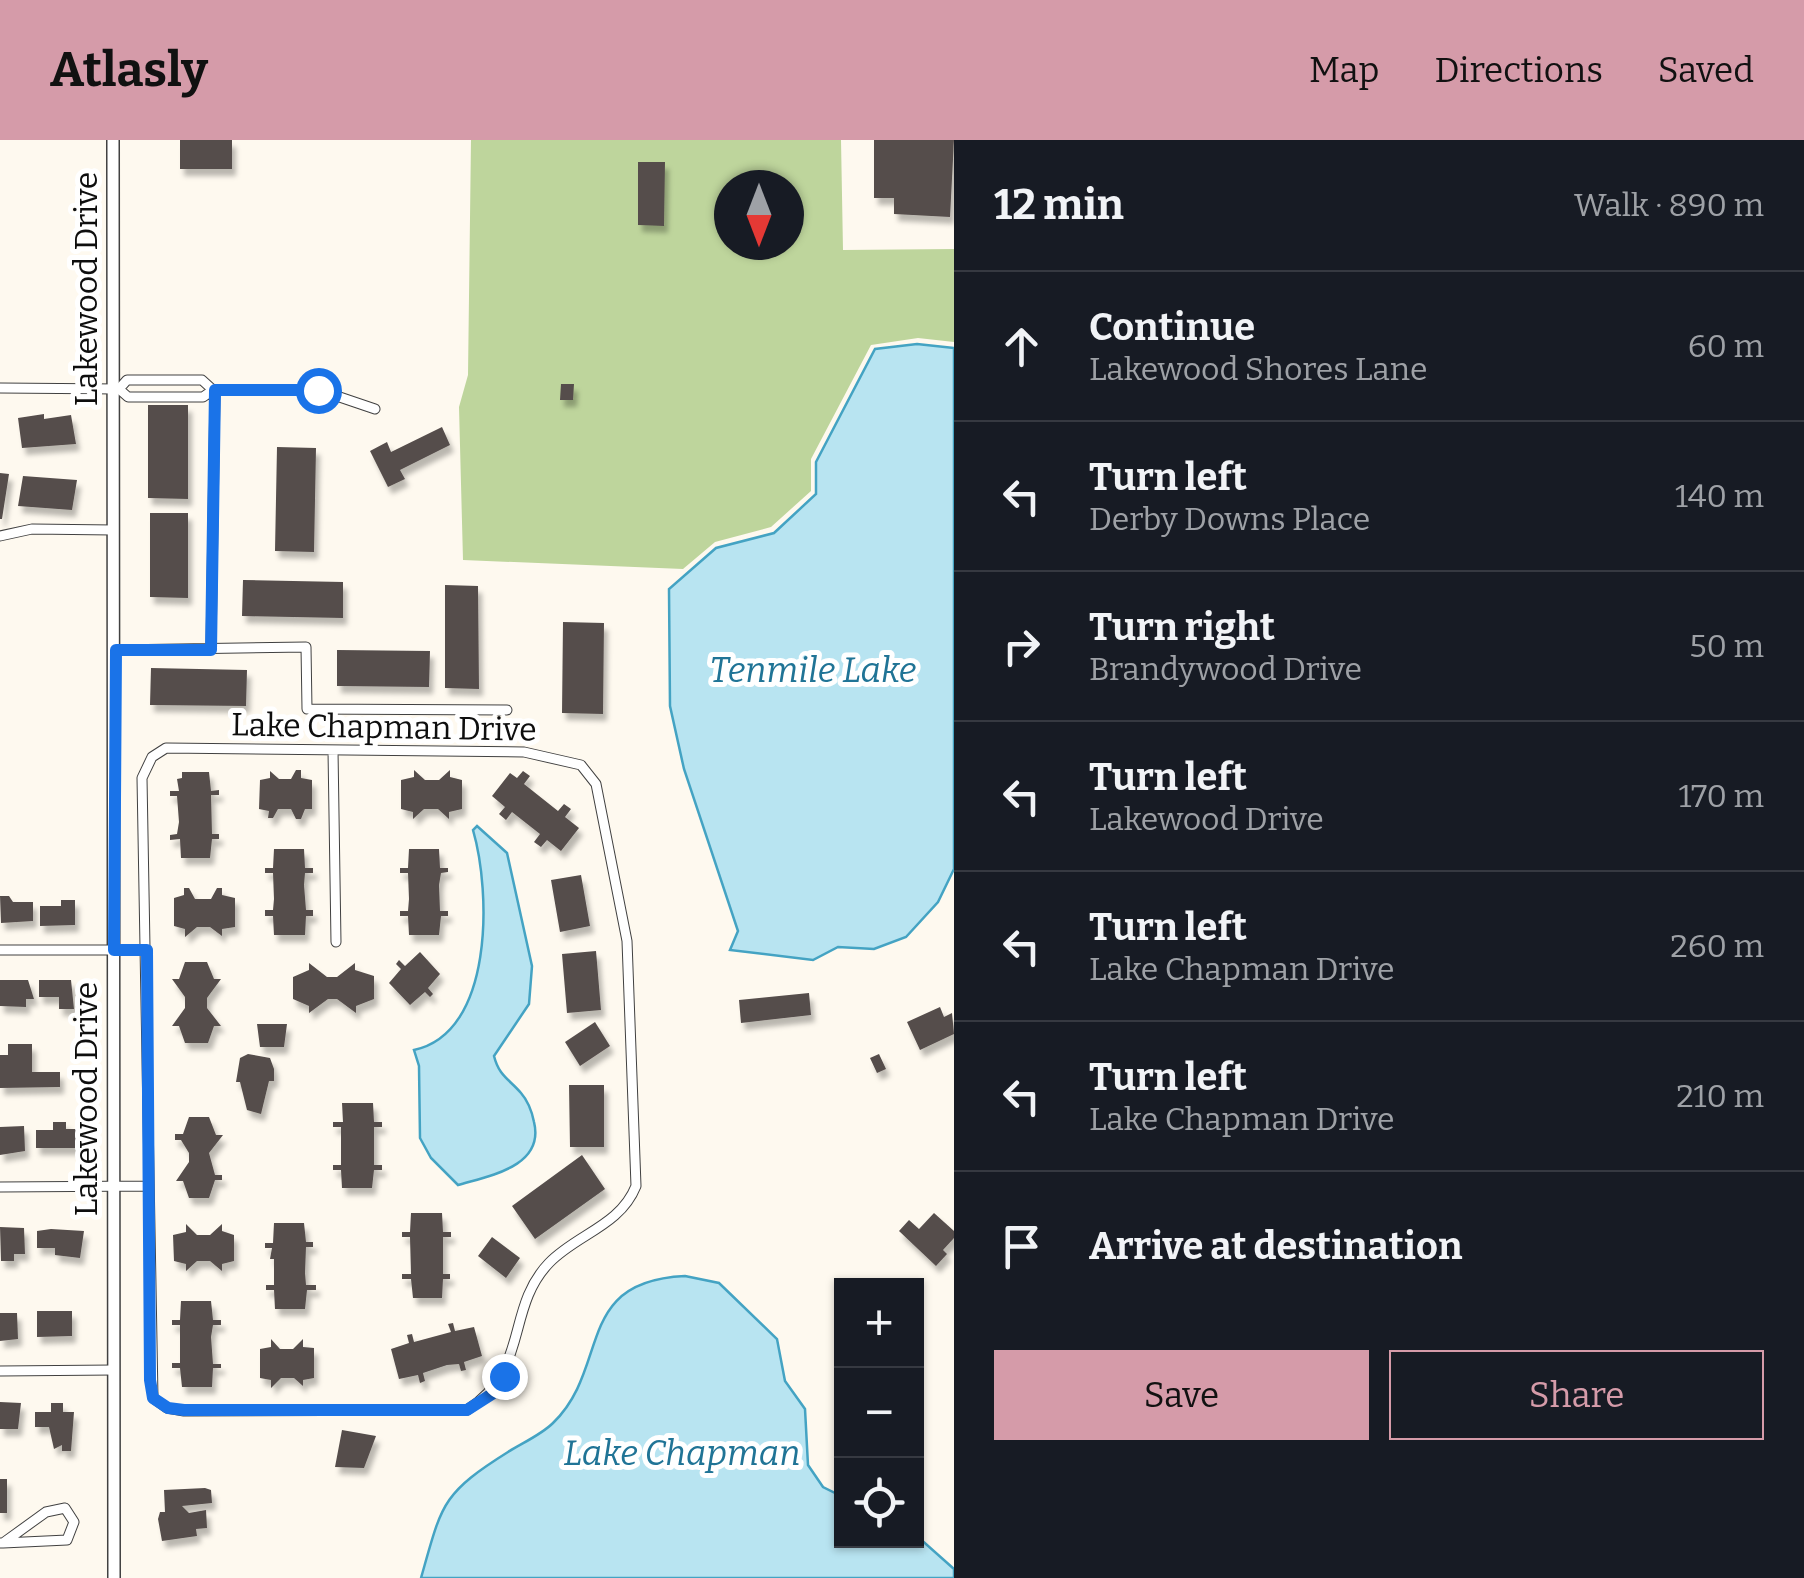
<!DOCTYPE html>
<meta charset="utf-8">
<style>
:root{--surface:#171b24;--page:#242831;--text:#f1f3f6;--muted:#9ea1a6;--line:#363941;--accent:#d59ba9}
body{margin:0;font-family:Bitter,serif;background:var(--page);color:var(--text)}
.controls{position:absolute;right:30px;bottom:30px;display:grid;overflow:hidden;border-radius:0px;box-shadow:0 2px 8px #0004}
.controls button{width:90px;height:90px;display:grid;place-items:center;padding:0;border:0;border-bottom:2px solid var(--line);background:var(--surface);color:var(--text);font:50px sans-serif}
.compass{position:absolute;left:714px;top:30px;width:90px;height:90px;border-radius:50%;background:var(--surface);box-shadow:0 2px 8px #0004;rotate:180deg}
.stop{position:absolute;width:30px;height:30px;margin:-22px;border:8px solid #1a73e8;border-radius:50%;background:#fff}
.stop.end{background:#1a73e8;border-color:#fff;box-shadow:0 2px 10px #0008}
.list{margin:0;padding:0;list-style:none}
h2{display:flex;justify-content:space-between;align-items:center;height:130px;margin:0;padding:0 40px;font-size:42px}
h2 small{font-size:32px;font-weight:400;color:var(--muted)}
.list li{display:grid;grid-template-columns:65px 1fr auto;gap:30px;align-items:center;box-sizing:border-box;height:150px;padding:0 40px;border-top:2px solid var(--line)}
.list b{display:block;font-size:38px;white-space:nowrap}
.list p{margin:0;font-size:32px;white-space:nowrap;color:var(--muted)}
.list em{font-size:32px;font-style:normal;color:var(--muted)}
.actions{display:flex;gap:20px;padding:30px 40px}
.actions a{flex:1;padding:22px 0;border:2px solid var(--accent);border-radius:0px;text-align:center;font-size:35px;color:var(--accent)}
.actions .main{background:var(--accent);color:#111}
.icon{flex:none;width:55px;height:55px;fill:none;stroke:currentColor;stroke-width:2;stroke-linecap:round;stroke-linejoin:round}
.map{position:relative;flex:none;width:954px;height:1438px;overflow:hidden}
header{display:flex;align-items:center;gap:60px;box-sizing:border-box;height:140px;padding:0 50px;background:var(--accent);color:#111}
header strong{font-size:48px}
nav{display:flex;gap:55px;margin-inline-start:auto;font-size:35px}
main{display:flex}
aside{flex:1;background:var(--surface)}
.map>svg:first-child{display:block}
.forest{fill:#bed59c;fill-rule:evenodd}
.water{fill:#b8e4f1;stroke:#44a3c3;stroke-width:2.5}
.building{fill:#554d4b;filter:url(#shadow)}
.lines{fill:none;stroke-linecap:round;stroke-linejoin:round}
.minor-casing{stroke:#414141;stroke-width:11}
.tertiary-casing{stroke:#414141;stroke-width:14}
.minor{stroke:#fff;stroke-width:9}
.tertiary{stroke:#fff;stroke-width:11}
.route{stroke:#1a73e8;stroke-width:12}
.labels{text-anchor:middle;stroke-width:10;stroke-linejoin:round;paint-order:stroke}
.street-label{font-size:32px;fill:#0e0e0e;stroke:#fff}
.water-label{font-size:35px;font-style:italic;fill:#207496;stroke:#fff}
</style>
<header>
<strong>Atlasly</strong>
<nav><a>Map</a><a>Directions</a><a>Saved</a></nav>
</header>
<main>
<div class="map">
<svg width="954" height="1438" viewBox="0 0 954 1438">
<defs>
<filter id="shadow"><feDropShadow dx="4" dy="7" stdDeviation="2.5" flood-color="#0004"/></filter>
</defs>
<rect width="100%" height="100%" fill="#fef9ef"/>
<path class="forest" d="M471 0H841L843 110 954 109V202L918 198 871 205 811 319V351L771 387 715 402 683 429 463 420 459 267 468 235ZM729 45H789V105H729Z"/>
<path class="water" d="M917 204 954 208V729L938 762 906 797 874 809 838 807 813 820 730 810 738 791 684 629 670 566 669 449 716 408 774 393 816 354V322L875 209Z
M477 686 507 713 532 826 529 864 494 916C499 936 509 939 521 953 528 961 532 972 534 982 545 1027 488 1036 458 1045L431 1018 420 998 419 926 414 910C494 893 491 752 473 690Z
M685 1136 719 1143 777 1199 785 1241 805 1269 808 1325 823 1347 841 1356 842 1400H916L917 1396 954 1429V1438H421C442 1364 441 1354 508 1312 522 1303 541 1295 553 1283 611 1227 573 1141 685 1136Z"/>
<path class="building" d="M180 0H232V29H180Z
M874 0H954L950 77 894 74V58H874Z
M638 22H665L664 86 638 85Z
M561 244H574L573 260H560Z
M148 265H188V359L148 358Z
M44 274V279L71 275 76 304 22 308 18 278Z
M442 287 450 305 400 330 405 339 388 347 370 311 387 302 391 312Z
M277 307 316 308 314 412 275 411Z
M0 333 9 334 2 379H0Z
M23 336 77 340 72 370 18 366Z
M150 373H188V458L150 457Z
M243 440 343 442V478L242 476Z
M445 445 478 446 479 549 445 548Z
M563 482 604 483 603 574 562 573Z
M337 510 430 511 429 547 337 546Z
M151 528 247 530 246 566 150 565Z
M296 630H301V638L312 640V669H305L301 679H296L291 669H278L273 678H268L269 671 259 669 260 640 270 638V631L279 639H291Z
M414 630 425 640H439L450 630V637L462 640V669L449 672V679L438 669H424L413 679V672L401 669V640L414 637Z
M523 631 530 636 524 644 558 671 564 664 571 669 565 677 579 688 561 711 547 700 541 707 534 702 540 694 512 672 506 680 499 674 505 667 492 656 510 633 517 638Z
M182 632H209L211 651 219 650V655H211L212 694H219V699H212L210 718H181L180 699 170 700V695L177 694 179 682 177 656H170V651H179L177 639 182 638Z
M274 709H304L305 728H313V733H305L304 745 306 770H313V776H306L305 795H274L273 776H265V770H273L274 759 273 733H265V728H273Z
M409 709H439L440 728H448V732L441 733 439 745 440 771H448V776H441L439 795H409L408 776H400V771H408L409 759 408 733H400V728H408Z
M581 735 590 786 560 792 551 740Z
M184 748H189L195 759H211L217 748H222V755L235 758V787L222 789V796L210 787H197L185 797V789L174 786V758L184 755Z
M0 756H9L13 762H33V781L1 783Z
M61 760H75V785L40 786V766H61Z
M596 811 601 870 567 873 562 814Z
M420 812 440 834 428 848 433 854 430 857 425 852 410 865 389 843 401 829 396 824 399 820 405 826Z
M185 822H207L214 839H221L207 858V868L221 886H214L208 903H185L179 886H172L185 868V857L172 839H179Z
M309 823 327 837H337L355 823V830L374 836V859L356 866V873L337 859H328L309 873V866L293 859V837L309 830Z
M0 840H28L34 859H26V867L0 866Z
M39 840H71L74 869H59V857H39Z
M809 853 811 875 741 883 739 860Z
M940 867 944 877 952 873 954 894 920 910 907 882Z
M595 882 610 906 580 926 565 902Z
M257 884H287L284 907H260Z
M8 904H32V932H60V947L0 948V915H8Z
M248 914 270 918 274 929V941H269L261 974 247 970 240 942H236L240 918Z
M879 914 886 929 877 933 870 918Z
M569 945H604V1007H570Z
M342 963H373L374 982H382V987H374V1025H382V1030H374L372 1048H342L341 1030H333V1025H341V987H333V982H343Z
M189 977H209L216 995H223L209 1013 215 1035H222V1040H215L209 1058H189L183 1041H176L189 1022V1013L181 1000H175V994H183Z
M53 982H66V989H83V1008H36V990H53Z
M24 986 25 1011 0 1015V987Z
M582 1015 605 1049 535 1099 512 1066Z
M411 1073H442L443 1092H451V1097H443V1134H450V1139H443L442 1158H413L411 1139H402V1134H411L410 1097H402V1092H410Z
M934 1073 954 1091V1098L943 1110 947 1114 936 1126 899 1091 909 1080 919 1089Z
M274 1083H304L306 1102H313V1107H306L305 1133 306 1145H316V1150H307L305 1169H275L274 1150H266V1145H274V1119H270L272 1108H265V1103H273Z
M186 1084 197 1095H210L222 1084V1091L234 1095V1121L222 1124V1131L210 1121H197L186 1131V1124L174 1121 173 1095 186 1092Z
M0 1087 24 1088 25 1114H14V1121H1Z
M51 1089 84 1091 80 1118 55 1115V1108H37V1091Z
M492 1097 520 1118 506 1138 478 1116Z
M181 1161H211L213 1180H221V1185H213L211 1197 213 1224H221V1228H213L212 1247H182L180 1228H172V1223H180V1185H172V1180H180Z
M37 1171H72V1196L37 1197Z
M0 1173H17L18 1199 0 1201Z
M453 1183 455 1191 474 1187 482 1216 464 1222 466 1230 461 1231 459 1224 447 1225 423 1233 425 1241 420 1243 418 1235 399 1239 391 1209 409 1203 407 1195 412 1194 414 1202 451 1192 448 1184Z
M271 1199 280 1209H293L303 1199V1207L314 1208V1238L303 1240V1246L294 1238H281L271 1248V1240L260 1238V1209L271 1207Z
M0 1262 21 1263 18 1289H0Z
M51 1263H63V1272H74L71 1311H62V1305L54 1309 49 1287H35V1272H51Z
M342 1290 376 1296 364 1328 335 1327Z
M0 1339H7V1373H0Z
M205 1348 211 1350 212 1363 182 1366 189 1373 206 1370 207 1388 196 1389 197 1396 162 1401 158 1379 160 1372H165L164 1350Z"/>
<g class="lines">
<g class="minor-casing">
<path id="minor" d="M0 248 119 249 128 257H203L213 250H319L375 269
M119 249 127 240H202L213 250
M0 396 32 389 113 390
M211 509 215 250
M116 510 306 507 307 569 507 570
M166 608 524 612 581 625 596 644 627 801 636 1046C620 1086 577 1094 549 1123 505 1169 530 1230 467 1270L184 1271 167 1268 153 1258 142 638 152 617Z
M333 610 336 802
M0 810H147
M0 1047 147 1046
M0 1231 114 1230
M0 1403H3L67 1400 74 1382 65 1368 46 1372 3 1403"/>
</g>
<g class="tertiary-casing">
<path id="tertiary" d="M113 0 114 1438"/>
</g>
<use href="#minor" class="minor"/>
<use href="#tertiary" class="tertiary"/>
</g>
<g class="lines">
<path class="route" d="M318 250H215L211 510H116L114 810H147L150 1240 153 1258 168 1268 184 1270H467L492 1254 504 1236"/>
</g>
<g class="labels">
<g class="street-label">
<text transform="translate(86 149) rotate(-90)" y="11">Lakewood Drive</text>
<text transform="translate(384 587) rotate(1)" y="11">Lake Chapman Drive</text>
<text transform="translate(86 959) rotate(-90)" y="11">Lakewood Drive</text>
</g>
<g class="water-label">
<text x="813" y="542">Tenmile Lake</text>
<text x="682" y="1325">Lake Chapman</text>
</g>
</g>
</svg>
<div class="controls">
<button>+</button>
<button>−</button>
<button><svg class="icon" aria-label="locate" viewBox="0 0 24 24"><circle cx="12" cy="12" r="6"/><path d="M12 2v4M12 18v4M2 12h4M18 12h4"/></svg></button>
</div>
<svg class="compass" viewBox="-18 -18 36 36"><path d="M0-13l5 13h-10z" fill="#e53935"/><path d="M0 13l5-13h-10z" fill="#9ea1a6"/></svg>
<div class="stop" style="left:318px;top:250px"></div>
<div class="stop end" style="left:504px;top:1236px"></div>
</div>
<aside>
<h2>12 min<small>Walk · 890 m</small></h2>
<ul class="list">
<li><svg class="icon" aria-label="ahead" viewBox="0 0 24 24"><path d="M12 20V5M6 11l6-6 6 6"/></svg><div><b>Continue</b><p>Lakewood Shores Lane</p></div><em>60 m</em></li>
<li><svg class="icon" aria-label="left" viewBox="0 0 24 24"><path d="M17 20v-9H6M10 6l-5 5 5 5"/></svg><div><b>Turn left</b><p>Derby Downs Place</p></div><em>140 m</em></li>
<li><svg class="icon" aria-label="right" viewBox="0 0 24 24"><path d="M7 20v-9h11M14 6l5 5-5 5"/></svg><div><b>Turn right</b><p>Brandywood Drive</p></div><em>50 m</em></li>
<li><svg class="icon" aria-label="left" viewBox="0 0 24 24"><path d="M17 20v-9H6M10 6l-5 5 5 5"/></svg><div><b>Turn left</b><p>Lakewood Drive</p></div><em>170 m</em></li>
<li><svg class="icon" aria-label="left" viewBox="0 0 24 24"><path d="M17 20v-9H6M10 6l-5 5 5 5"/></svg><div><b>Turn left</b><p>Lake Chapman Drive</p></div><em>260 m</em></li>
<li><svg class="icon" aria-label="left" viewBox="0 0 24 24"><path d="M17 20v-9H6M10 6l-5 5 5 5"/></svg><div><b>Turn left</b><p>Lake Chapman Drive</p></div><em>210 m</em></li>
<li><svg class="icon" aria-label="arrive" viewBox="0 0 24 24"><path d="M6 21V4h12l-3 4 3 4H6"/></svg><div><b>Arrive at destination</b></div></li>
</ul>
<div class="actions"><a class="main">Save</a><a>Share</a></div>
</aside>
</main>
